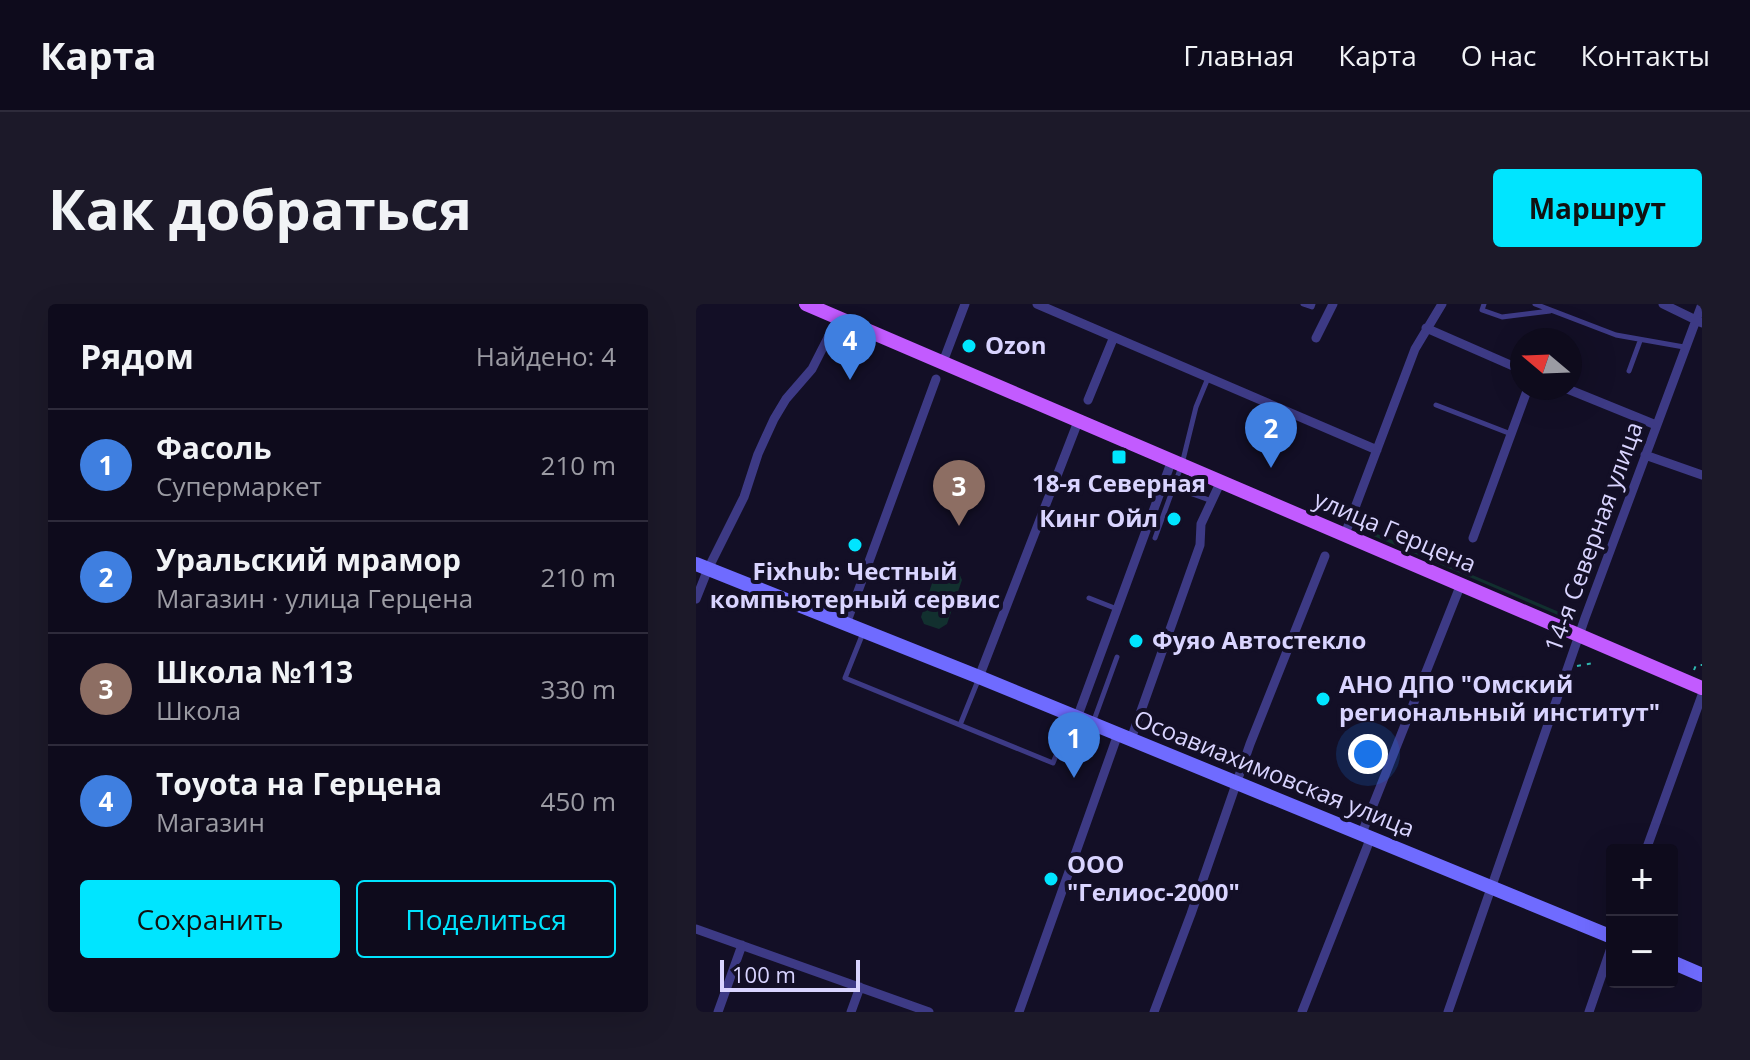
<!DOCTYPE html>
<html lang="ru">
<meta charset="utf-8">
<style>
:root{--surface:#0e0b1c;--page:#1c1929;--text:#f1f3f6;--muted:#9b9ba3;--line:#2e2b3b;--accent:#00e5ff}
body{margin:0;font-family:"Open Sans",sans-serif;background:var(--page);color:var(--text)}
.controls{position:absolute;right:24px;bottom:24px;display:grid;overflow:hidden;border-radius:8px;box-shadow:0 8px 32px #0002}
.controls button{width:72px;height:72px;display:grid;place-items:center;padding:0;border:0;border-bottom:2px solid var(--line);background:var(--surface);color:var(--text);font:40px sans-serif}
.compass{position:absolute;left:814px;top:24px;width:72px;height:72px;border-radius:50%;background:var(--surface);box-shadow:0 8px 32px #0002;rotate:289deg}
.scale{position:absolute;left:24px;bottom:20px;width:140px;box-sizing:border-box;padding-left:8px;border:4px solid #d9d4ff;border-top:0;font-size:22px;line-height:28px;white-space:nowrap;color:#d9d4ff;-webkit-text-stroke:6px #130f26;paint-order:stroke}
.you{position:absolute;left:672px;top:450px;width:28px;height:28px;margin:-20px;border:6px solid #fff;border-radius:50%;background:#1a73e8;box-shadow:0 0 0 12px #1a73e833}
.badge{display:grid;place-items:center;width:52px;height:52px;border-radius:50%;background:var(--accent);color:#fff;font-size:26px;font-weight:700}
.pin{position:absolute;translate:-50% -66px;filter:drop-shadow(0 2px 4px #0008)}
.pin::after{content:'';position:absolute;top:42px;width:28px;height:24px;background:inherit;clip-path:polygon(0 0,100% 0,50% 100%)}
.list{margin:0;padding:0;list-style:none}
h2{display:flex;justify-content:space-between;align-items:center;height:104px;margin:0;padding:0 32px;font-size:34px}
h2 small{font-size:26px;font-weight:400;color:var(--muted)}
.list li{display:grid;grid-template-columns:52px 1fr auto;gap:24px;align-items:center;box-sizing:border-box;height:112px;padding:0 32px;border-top:2px solid var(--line)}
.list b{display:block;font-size:30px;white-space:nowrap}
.list p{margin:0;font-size:26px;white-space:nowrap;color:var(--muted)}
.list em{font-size:26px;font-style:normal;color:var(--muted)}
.actions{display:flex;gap:16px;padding:24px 32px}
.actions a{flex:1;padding:18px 0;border:2px solid var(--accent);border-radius:8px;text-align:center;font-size:28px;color:var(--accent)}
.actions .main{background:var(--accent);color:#111}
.map{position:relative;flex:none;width:1006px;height:708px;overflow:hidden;border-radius:8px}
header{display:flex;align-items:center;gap:48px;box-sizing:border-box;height:112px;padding:0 40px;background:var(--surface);border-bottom:2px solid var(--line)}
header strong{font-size:38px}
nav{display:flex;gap:44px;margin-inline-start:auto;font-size:28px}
.intro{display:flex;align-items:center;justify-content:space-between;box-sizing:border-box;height:192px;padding:0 48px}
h1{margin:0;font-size:56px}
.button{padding:20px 36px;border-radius:8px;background:var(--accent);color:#111;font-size:28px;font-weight:700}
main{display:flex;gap:48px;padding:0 48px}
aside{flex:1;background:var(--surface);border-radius:8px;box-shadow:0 8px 32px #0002}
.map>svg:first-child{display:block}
.grass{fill:#12302f}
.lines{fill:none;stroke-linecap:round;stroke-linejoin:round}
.path{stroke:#2fb8b0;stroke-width:2;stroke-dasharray:4 6;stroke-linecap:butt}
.lane{stroke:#3d3a85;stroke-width:5}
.street{stroke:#3d3a85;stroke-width:9}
.secondary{stroke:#6f6bff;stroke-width:14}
.primary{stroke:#c25bff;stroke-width:14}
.poi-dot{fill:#00e5ff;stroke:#130f26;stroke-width:3}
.labels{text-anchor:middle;stroke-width:8;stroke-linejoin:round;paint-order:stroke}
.poi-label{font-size:24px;font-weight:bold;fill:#d9d4ff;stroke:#130f26;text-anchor:start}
.street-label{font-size:24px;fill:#d9d4ff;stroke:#130f26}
</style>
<header>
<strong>Карта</strong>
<nav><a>Главная</a><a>Карта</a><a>О нас</a><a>Контакты</a></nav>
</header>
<div class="intro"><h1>Как добраться</h1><a class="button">Маршрут</a></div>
<main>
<aside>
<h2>Рядом<small>Найдено: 4</small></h2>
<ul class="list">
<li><span class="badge" style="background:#3f7fe0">1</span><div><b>Фасоль</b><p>Супермаркет</p></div><em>210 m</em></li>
<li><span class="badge" style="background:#3f7fe0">2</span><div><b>Уральский мрамор</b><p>Магазин · улица Герцена</p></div><em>210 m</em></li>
<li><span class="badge" style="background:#8d6e63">3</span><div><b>Школа №113</b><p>Школа</p></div><em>330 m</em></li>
<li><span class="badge" style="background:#3f7fe0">4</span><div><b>Toyota на Герцена</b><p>Магазин</p></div><em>450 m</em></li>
</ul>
<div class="actions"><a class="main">Сохранить</a><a>Поделиться</a></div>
</aside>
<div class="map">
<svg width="1006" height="708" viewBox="0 0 1006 708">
<rect width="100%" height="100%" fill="#130f26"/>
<path class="grass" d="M661 222 706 240 707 244 716 248 718 246 877 314H869L666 227Z
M248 264 263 269 266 276 251 320 243 325 228 320 225 313 239 270Z"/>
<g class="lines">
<path class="path" d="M881 362 898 359
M998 366 1000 361H1006"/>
<path class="lane" d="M607 0 616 3 617 0
M788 0 786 6 806 13 854 7
M839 0 920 31 988 43
M933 67 944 37
M740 101 815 130
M477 183 516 197
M459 234 486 160 500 103 512 74
M393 294 421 305
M167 329 149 374 357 459 375 415
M398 416 421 353
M264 421 283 374"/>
<path class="street" d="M341 0 681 146
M967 0 1006 19
M730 24 826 66
M620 34 637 0
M247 58 269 0
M869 84 960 121
M392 96 417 35
M949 151 1006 171
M649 230 719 45 746 0
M777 234 832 84
M0 295 12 265 48 193 62 150 78 115 90 95 116 65 142 14
M150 320 240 75
M283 373 383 115
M381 414 476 156
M435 435 504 241 505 220 525 177
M666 529 765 280
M950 546 1006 391
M0 625 233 708
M22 708 46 641
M155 708 164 683
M323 708 422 430
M458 708 495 610 554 440 629 252
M606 708 675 533
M752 708 889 314 1006 0
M893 708 916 641"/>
<path class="secondary" d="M0 260 283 373 916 633
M976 658 1006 671"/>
<path class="primary" d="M110 0 1006 384"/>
</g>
<g class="poi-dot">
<circle cx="273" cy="42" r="8"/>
<rect x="415" y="145" width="16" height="16" rx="4"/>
<circle cx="478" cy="215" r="8"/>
<circle cx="159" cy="241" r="8"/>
<circle cx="440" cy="337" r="8"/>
<circle cx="627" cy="395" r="8"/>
<circle cx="355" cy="575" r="8"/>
</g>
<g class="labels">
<g class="poi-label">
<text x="289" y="50">Ozon</text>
<text x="423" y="188" text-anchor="middle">18-я Северная</text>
<text x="462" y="223" text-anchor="end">Кинг Ойл</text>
<text x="159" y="276" text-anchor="middle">Fixhub: Честный<tspan x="159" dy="28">компьютерный сервис</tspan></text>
<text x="456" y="345">Фуяо Автостекло</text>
<text x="643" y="389">АНО ДПО "Омский<tspan x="643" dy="28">региональный институт"</tspan></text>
<text x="371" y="569">ООО<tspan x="371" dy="28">"Гелиос-2000"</tspan></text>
</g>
<g class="street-label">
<text transform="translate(699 228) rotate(23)" y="8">улица Герцена</text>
<text transform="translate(898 233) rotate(-70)" y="8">14-я Северная улица</text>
<text transform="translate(578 470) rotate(22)" y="8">Осоавиахимовская улица</text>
</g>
</g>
</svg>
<div class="controls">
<button>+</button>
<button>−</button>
</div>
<svg class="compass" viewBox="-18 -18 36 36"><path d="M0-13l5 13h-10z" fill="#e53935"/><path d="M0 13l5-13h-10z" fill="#9b9ba3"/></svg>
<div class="scale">100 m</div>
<div class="you"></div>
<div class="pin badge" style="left:378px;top:474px;background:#3f7fe0">1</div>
<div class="pin badge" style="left:575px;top:164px;background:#3f7fe0">2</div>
<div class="pin badge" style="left:263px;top:222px;background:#8d6e63">3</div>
<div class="pin badge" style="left:154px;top:76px;background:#3f7fe0">4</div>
</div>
</main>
